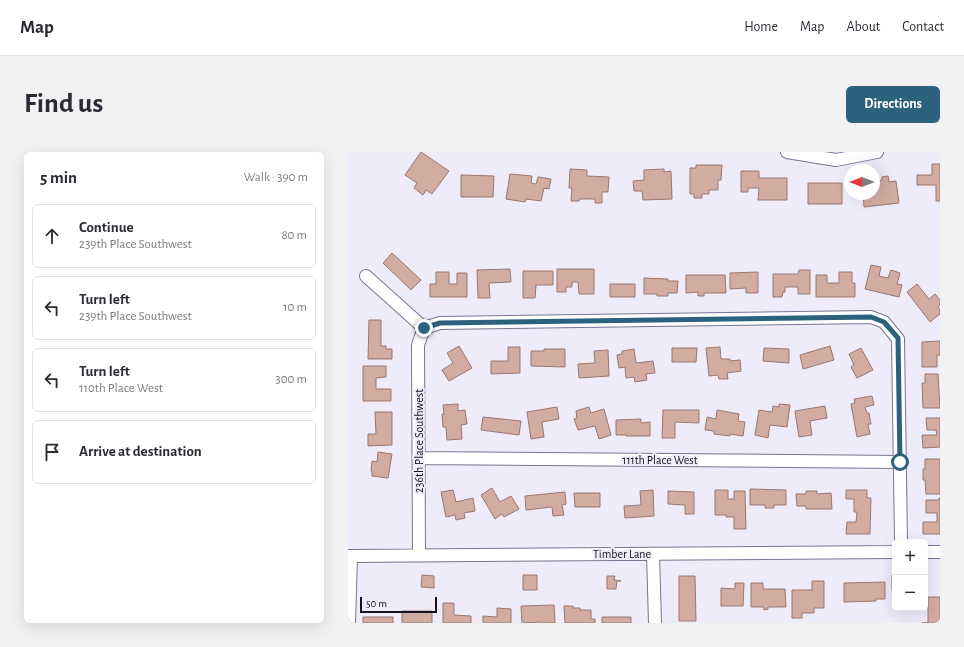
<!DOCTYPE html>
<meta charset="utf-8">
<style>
:root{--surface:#fff;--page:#f2f2f3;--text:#2b2b33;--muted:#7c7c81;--line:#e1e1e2;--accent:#2c627d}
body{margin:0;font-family:"Alegreya Sans",sans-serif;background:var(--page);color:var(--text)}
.controls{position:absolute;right:12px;bottom:12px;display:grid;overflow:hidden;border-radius:6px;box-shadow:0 4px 16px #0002}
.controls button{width:36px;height:36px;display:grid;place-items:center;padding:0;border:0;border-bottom:1px solid var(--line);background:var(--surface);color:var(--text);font:20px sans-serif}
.compass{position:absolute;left:496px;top:12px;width:36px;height:36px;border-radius:50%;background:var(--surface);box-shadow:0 4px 16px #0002;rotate:270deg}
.scale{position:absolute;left:12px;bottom:10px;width:77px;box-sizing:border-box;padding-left:4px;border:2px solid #15131e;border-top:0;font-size:11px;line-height:14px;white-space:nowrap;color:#15131e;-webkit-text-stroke:3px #eeecfa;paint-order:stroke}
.stop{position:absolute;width:12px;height:12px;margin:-9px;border:3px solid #2c627d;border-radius:50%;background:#fff}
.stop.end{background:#2c627d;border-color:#fff;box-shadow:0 1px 4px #0008}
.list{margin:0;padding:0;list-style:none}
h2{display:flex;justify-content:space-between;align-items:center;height:52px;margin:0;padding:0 16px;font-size:17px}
h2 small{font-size:13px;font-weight:400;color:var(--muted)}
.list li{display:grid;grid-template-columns:26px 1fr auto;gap:12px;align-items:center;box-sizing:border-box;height:64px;margin:0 8px 8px;padding:0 8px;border:1px solid var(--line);border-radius:6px}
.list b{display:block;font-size:15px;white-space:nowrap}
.list p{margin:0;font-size:13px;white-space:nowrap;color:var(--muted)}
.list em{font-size:13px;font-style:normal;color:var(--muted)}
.icon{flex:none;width:22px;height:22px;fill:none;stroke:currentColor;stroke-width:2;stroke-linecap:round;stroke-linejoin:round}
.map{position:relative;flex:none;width:592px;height:471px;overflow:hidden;border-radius:6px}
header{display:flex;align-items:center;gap:24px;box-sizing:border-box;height:56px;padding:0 20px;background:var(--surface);border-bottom:1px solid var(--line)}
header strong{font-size:19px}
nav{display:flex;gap:22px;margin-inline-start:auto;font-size:14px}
.intro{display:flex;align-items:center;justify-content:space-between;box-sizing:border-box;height:96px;padding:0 24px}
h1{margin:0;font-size:28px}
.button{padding:10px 18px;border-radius:6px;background:var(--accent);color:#fff;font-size:14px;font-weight:700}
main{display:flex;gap:24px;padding:0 24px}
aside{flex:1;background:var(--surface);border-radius:6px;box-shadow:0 4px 16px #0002}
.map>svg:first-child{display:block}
.building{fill:#d2aca1;stroke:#9a766c}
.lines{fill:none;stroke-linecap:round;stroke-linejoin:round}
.minor-casing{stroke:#7a7493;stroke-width:14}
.minor{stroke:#fff;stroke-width:12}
.route{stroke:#2c627d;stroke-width:5}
.labels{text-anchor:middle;stroke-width:4;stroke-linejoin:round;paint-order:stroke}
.street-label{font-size:12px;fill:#15131e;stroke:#eeecfa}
</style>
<header>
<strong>Map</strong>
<nav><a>Home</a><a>Map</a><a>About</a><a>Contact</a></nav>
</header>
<div class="intro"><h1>Find us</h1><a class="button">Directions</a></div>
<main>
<aside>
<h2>5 min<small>Walk · 390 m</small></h2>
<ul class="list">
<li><svg class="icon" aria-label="ahead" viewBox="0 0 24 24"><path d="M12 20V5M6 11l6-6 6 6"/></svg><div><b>Continue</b><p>239th Place Southwest</p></div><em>80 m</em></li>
<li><svg class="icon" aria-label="left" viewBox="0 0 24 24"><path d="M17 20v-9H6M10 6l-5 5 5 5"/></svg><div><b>Turn left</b><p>239th Place Southwest</p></div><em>10 m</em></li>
<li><svg class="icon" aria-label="left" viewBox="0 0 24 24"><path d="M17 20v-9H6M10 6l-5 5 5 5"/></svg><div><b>Turn left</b><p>110th Place West</p></div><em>300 m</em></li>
<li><svg class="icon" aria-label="arrive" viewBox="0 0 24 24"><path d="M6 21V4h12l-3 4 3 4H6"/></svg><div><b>Arrive at destination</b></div></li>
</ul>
</aside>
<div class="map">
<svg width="592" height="471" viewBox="0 0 592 471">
<rect width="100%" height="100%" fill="#eeecfa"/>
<path class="building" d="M73 0 101 19 84 42 78 38 75 43 66 36 69 31 57 23Z
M584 12H592V49H588V33H569V23H584Z
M348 13H374L373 28H370V38H361V42H354V46H346V42H342V16H348Z
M222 17 239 18V24L261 25 260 40H254V51H247V47H232L231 49H223L224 36H221Z
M316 17V20L323 19 324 47 295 48 294 39H286L285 29 296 28V18Z
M393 19H411V26H439V48H410L411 36H400V40H393Z
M162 22 184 24 183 31 188 32 190 25 203 27 201 37 196 36 193 49 178 47 177 50 158 47Z
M113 23 146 24 145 45H113Z
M540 24 541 30 548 29 551 51 516 55 515 42H526V25H528L529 29 534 28V25Z
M460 31H494V52H460Z
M44 101 73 128 63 138 35 111Z
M523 113 533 115 531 124 540 126 543 118 552 121 549 132 554 133 551 145 517 137Z
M162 117 163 130 141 131 142 146H130L129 118Z
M209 117H246V142H231L230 130H224V135H218V140H209Z
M451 118H462V142H450V135H437V140H435L434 145H425V122H450Z
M175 119H205V133H188L187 146H175Z
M88 120H101V132H109V121H119V145H82V132H88Z
M410 120V141H398V136L382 137V121Z
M491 120H504V131H507V145H468V123H479V131H491Z
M338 123H377L378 141H356V144H350V140L338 141Z
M296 126 320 127V129H330L329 141H320V144H309V142H296Z
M262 132H287V145H262Z
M569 132 581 147 587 142 592 148V153L590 155 592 158V162L582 170 559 140Z
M21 168H33V194H38V197H44V207H20Z
M592 189V203H589V215H574V190Z
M111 194 124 216 101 229 94 218 105 211 99 201Z
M482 194 486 208 455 217 452 203Z
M160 195H172V221L143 222V209H160Z
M372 195 373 207H382V209L392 208 393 219 379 221 380 227H371L370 223 361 224 358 196Z
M324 196H349L348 210H324Z
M416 196 441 197V211L415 209Z
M513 196 525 218 509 226 503 215 506 213 501 202Z
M196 197H217V215L183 214V199H196Z
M286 197 288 211 305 209 307 221 298 222 299 228 287 230 286 225 278 226 277 215 271 216 269 203 274 202V199Z
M260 198 261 224 231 226 230 212 247 211 246 199Z
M15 214H38V225L28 226V237H43V249H15Z
M577 222H590L592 256H575L574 231H577Z
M524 244 526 253 517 255 519 261H521L523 272H520L522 282 509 285 503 252 507 251 506 247Z
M110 252V259L117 258 119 272 113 273 114 287 99 288 98 275H95L94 262H96L95 253Z
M431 252 442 253 439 275 422 273 420 286 407 283 411 258 424 260 425 254 431 255Z
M477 254 479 266 462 269 464 283 451 285 447 259Z
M209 255 211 267 194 270 196 285 183 287 179 260Z
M241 255 243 261 256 257 263 283 251 287 247 274 230 278 226 267 229 266 228 259Z
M315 258H351V271L327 270V286H314Z
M369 258 391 262 390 269 397 270 395 284 382 282V284L366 282V279L357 278 359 265 368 267Z
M27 260H44V293L20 294V282H28Z
M135 265 173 269 171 283 133 278Z
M578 266H592V295L575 296 574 283H589L588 278H579Z
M293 267V271L302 270V284H278V283H268V268Z
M30 300 44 302 40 326 24 324V319H23L24 309 29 310Z
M577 307H592V342H578L577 328H575V317H577Z
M144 336 152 350 163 344 171 357 156 365 154 362 147 367 133 343Z
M402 337 438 338V353H426V356H417V353H402Z
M105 338 108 350 125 346 127 359 116 361 117 366 108 368 107 363 98 365 93 340Z
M305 338 306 364 277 366 276 354 293 353 292 339Z
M367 338H380V347H386V339H397L398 377H386V365H378V363H367Z
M498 338H519V346H523L522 382H498L499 370H508L509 360H506V347H498Z
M320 339 346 340V362H337V353L320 352Z
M458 339H469V342L483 341 484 357H458V354H449L448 342H458Z
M217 340 218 352 214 353 216 363 205 364 204 355 178 358 177 344Z
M226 341H252V355H227Z
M591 346H592V382H575V370H589V361H578V348H591Z
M74 423 86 424V436L73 435Z
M175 423H189V438H175Z
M544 423H547V438H544Z
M259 424H267L266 428 273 429H269L268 437H259Z
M331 424H347L348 469H331Z
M464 429H476V456H466V461H454V466H444V438H464Z
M537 430V447H528V449L496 450V431Z
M387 431H396L395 454H373V436L387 437Z
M403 431H415V437H437L438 455H420V457L416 458V455H403Z
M580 445H592V471H574H580Z
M95 451H106V463L123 464V471H95Z
M206 453 207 471H193V470L174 471 173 454Z
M216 454H225V456H232V458H243V467H247V471H217Z
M149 456 163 457V471H135V464L149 465Z
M54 459H84V471H54Z
M15 465H45V471H15Z
M254 465H283V471H254Z"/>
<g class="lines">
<g class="minor-casing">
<path id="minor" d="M439 0 488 8 529 0
M18 124 76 176 92 171 523 165 536 170 550 187 553 390
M71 306 552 310
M577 400H592
M305 402 307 471
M71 403 70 193 76 176
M0 404 547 400
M1 471 3 404"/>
</g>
<use href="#minor" class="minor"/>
</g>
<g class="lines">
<path class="route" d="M76 176 92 171 523 165 536 170 550 186 552 310"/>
</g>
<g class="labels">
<g class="street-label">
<text transform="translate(71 289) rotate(-90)" y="4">236th Place Southwest</text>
<text x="312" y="312">111th Place West</text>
<text x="274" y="406">Timber Lane</text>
</g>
</g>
</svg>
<div class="controls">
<button>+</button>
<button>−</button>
</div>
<svg class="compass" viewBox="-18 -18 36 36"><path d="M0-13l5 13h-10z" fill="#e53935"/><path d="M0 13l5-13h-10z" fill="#7c7c81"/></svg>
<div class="scale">50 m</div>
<div class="stop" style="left:552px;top:310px"></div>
<div class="stop end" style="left:76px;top:176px"></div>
</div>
</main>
